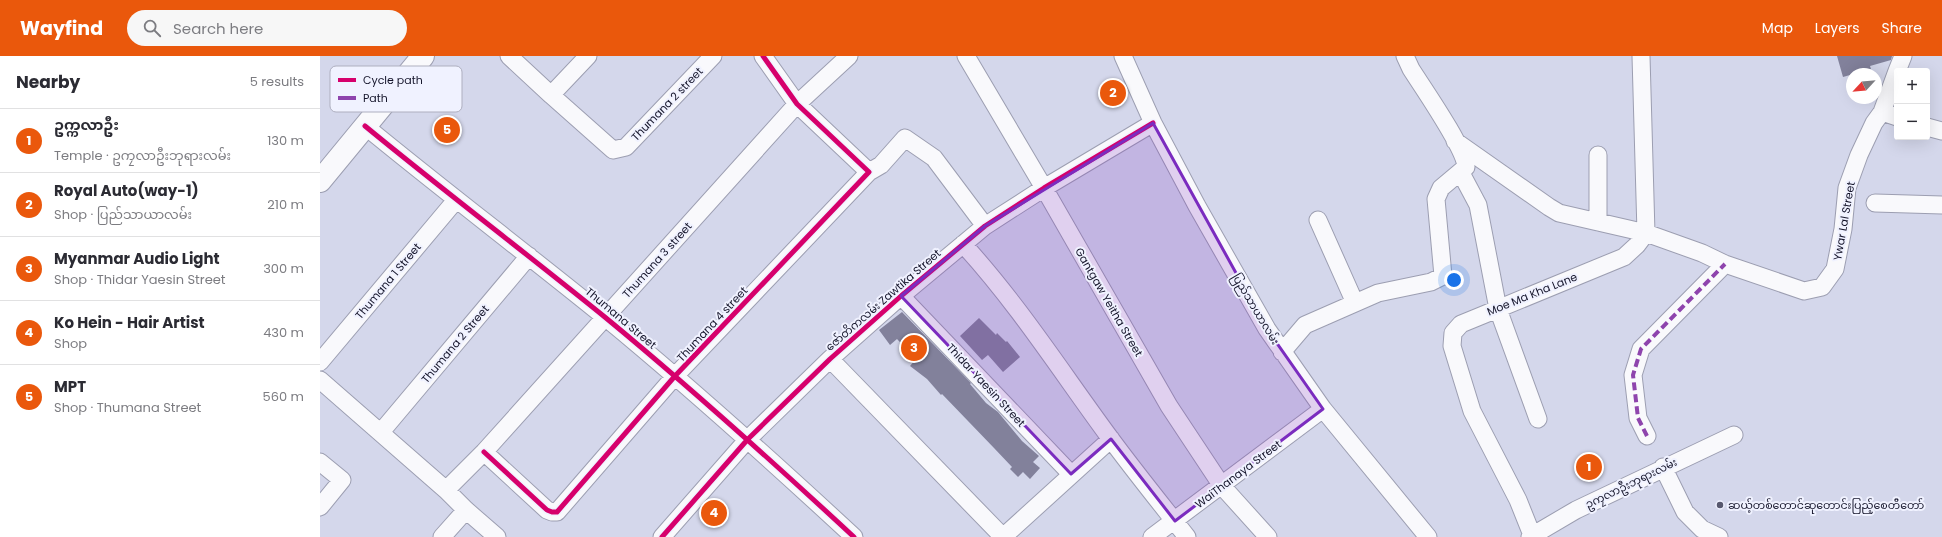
<!DOCTYPE html>
<meta charset="utf-8">
<style>
:root{--surface:#fff;--page:#f7f7f7;--text:#2b2b33;--muted:#7c7c81;--line:#e1e1e2;--accent:#ea580c}
body{margin:0;font-family:Poppins,"Noto Sans Myanmar",sans-serif;background:var(--page);color:var(--text)}
.controls{position:absolute;right:12px;top:12px;display:grid;overflow:hidden;border-radius:4px;box-shadow:0 4px 16px #0002}
.controls button{width:36px;height:36px;display:grid;place-items:center;padding:0;border:0;border-bottom:1px solid var(--line);background:var(--surface);color:var(--text);font:20px sans-serif}
.compass{position:absolute;left:1526px;top:12px;width:36px;height:36px;border-radius:50%;background:var(--surface);box-shadow:0 4px 16px #0002;rotate:244deg}
.you{position:absolute;left:1134px;top:224px;width:14px;height:14px;margin:-10px;border:3px solid #fff;border-radius:50%;background:#1a73e8;box-shadow:0 0 0 6px #1a73e833}
.badge{display:grid;place-items:center;width:26px;height:26px;border-radius:50%;background:var(--accent);color:#fff;font-size:13px;font-weight:700}
.pin{position:absolute;translate:-50% -50%;border:2px solid #fff;box-shadow:0 1px 4px #0006}
.list{margin:0;padding:0;list-style:none}
h2{display:flex;justify-content:space-between;align-items:center;height:52px;margin:0;padding:0 16px;font-size:17px}
h2 small{font-size:13px;font-weight:400;color:var(--muted)}
.list li{display:grid;grid-template-columns:26px 1fr auto;gap:12px;align-items:center;box-sizing:border-box;height:64px;padding:0 16px;border-top:1px solid var(--line)}
.list b{display:block;font-size:15px;white-space:nowrap}
.list p{margin:0;font-size:13px;white-space:nowrap;color:var(--muted)}
.list em{font-size:13px;font-style:normal;color:var(--muted)}
.icon{flex:none;width:22px;height:22px;fill:none;stroke:currentColor;stroke-width:2;stroke-linecap:round;stroke-linejoin:round}
.map{position:relative;flex:none;width:1622px;height:481px;overflow:hidden}
header{display:flex;align-items:center;gap:24px;box-sizing:border-box;height:56px;padding:0 20px;background:var(--accent);color:#fff}
header strong{font-size:19px}
nav{display:flex;gap:22px;margin-inline-start:auto;font-size:14px}
.search{width:280px;height:36px;background:var(--page);display:flex;align-items:center;gap:10px;box-sizing:border-box;padding:0 14px;border-radius:22px;color:var(--muted);font-size:15px}
main{display:flex}
aside{flex:1;background:var(--surface)}
.map>svg:first-child{display:block}
.building{fill:#82819b}
.lines{fill:none;stroke-linecap:round;stroke-linejoin:round}
.minor-casing{stroke:#9c9eb1;stroke-width:19}
.major-casing{stroke:#9c9eb1;stroke-width:24}
.minor{stroke:#f9f9fc;stroke-width:17}
.major{stroke:#f9f9fc;stroke-width:22}
.quiet{stroke:#8e44ad;stroke-width:4;stroke-dasharray:8 4;stroke-linecap:butt}
.cycleway-casing{stroke:#f0f2ff;stroke-width:8}
.cycleway{stroke:#d6006c;stroke-width:5}
.marked{fill:#7b2cbf;fill-opacity:0.2;stroke:#7b2cbf;stroke-width:3;stroke-linejoin:round}
.poi-dot{fill:#57586e;stroke:#f0f2ff;stroke-width:1.5}
.labels{text-anchor:middle;stroke-width:4;stroke-linejoin:round;paint-order:stroke}
.street-label{font-size:11px;fill:#14142a;stroke:#f0f2ff}
.poi-label{font-size:11px;fill:#14142a;stroke:#f0f2ff;text-anchor:start}
.key{fill:#f0f2ff;stroke:#aeafbf;stroke-width:1}
.key-label{font-size:11px;fill:#14142a}
</style>
<header>
<strong>Wayfind</strong>
<div class="search"><svg class="icon" aria-label="search" viewBox="0 0 24 24"><circle cx="10" cy="10" r="6"/><path d="M15 15l6 6"/></svg>Search here</div>
<nav><a>Map</a><a>Layers</a><a>Share</a></nav>
</header>
<main>
<aside>
<h2>Nearby<small>5 results</small></h2>
<ul class="list">
<li><span class="badge">1</span><div><b>ဥက္ကလာဦး</b><p>Temple · ဥကၠလာဦးဘုရားလမ်း</p></div><em>130 m</em></li>
<li><span class="badge">2</span><div><b>Royal Auto(way-1)</b><p>Shop · ပြည်သာယာလမ်း</p></div><em>210 m</em></li>
<li><span class="badge">3</span><div><b>Myanmar Audio Light</b><p>Shop · Thidar Yaesin Street</p></div><em>300 m</em></li>
<li><span class="badge">4</span><div><b>Ko Hein - Hair Artist</b><p>Shop</p></div><em>430 m</em></li>
<li><span class="badge">5</span><div><b>MPT</b><p>Shop · Thumana Street</p></div><em>560 m</em></li>
</ul>
</aside>
<div class="map">
<svg width="1622" height="481" viewBox="0 0 1622 481">
<rect width="100%" height="100%" fill="#d4d7eb"/>
<path class="building" d="M1517 0H1572L1571 4 1550 10 1551 13 1523 21Z
M582 256 651 327 650 328 666 347 678 356 702 385 719 400 713 406 720 412 710 423 703 416 698 421 690 413 692 411 674 392 622 338 621 339 607 323 590 310 596 303 577 283 570 289 559 274Z
M659 262 676 279 677 277 686 286 687 285 700 301 683 316 668 299 662 304 640 280Z"/>
<g class="lines">
<g class="minor-casing">
<path id="minor" d="M189 0 231 39 293 94 306 91 393 0
M443 0 477 48 549 116
M646 0 724 132 849 350 902 430 948 481
M803 0 833 67 877 150 947 273 1003 353 1108 481
M1577 15 1583 0
M231 39 268 0
M1562 56 1577 61
M45 70C124 135 206 197 286 262 371 332 453 406 534 481
M1607 71 1622 75
M1135 85 1229 151 1239 157 1326 177 1382 197 1405 208 1484 235 1502 231 1515 213 1523 173 1527 132 1539 99 1554 67 1562 56 1577 15
M1278 99V166
M1141 117 1158 149 1178 253 1218 363
M1555 147 1622 149
M998 164 1035 247
M643 188C698 248 742 317 790 382 815 416 841 448 867 481
M581 240 751 418
M962 296 985 269 1058 237 1111 226 1123 220 1116 143 1121 132 1146 111C1145 92 1103 32 1091 13L1085 0
M510 303 683 481
M0 306 136 144
M0 324 126 434 146 454 177 481
M61 376 209 200
M1327 380 1318 362 1313 319 1321 293 1405 208
M164 396 227 454 232 456H237L355 320 549 116 561 109 585 82 614 102 665 170
M0 406 22 424 0 451
M1343 411 1365 456 1382 473 1399 481
M126 434 164 396 477 48 529 0
M1212 479 1198 444 1152 355 1132 290 1133 277 1141 268 1163 259 1304 201 1317 189 1326 177 1321 0
M122 481 146 454
M342 481 428 383 510 303 581 240 665 170 724 132 833 67
M683 481 791 383
M832 481 1003 353
M1210 481 1256 454 1414 379"/>
</g>
<g class="major-casing">
<path id="major" d="M0 125 103 0"/>
</g>
<use href="#minor" class="minor"/>
<use href="#major" class="major"/>
<path class="quiet" d="M1327 380 1318 362 1313 319 1321 293 1405 208"/>
<g class="cycleway-casing">
<path id="cycleway" d="M45 70C124 135 206 197 286 262 371 332 453 406 534 481
M164 396 227 454 232 456H237L355 320 549 116 477 48 443 0
M342 481 428 383 510 303 581 240 665 170 724 132 833 67"/>
</g>
<use href="#cycleway" class="cycleway"/>
</g>
<path class="marked" d="M833 67 947 273 1003 353 855 465 791 383 751 418 581 240 665 170Z"/>
<circle class="poi-dot" cx="1400" cy="449" r="4"/>
<g class="labels">
<g class="street-label">
<text transform="translate(347 48) rotate(-46)" y="4">Thumana 2 street</text>
<text transform="translate(1524 165) rotate(-80)" y="4">Ywar Lal Street</text>
<text transform="translate(337 204) rotate(-48)" y="4">Thumana 3 street</text>
<text transform="translate(68 225) rotate(-50)" y="4">Thumana 1 Street</text>
<text transform="translate(1212 238) rotate(-22)" y="4">Moe Ma Kha Lane</text>
<text transform="translate(563 244) rotate(-41)" y="4">ဇော်တိကလမ်း Zawtika Street</text>
<text transform="translate(789 246) rotate(60)" y="4">Gantgaw Yeitha Street</text>
<text transform="translate(936 253) rotate(59)" y="4">ပြည်သာယာလမ်း</text>
<text transform="translate(301 262) rotate(40)" y="4">Thumana Street</text>
<text transform="translate(392 268) rotate(-47)" y="4">Thumana 4 street</text>
<text transform="translate(135 288) rotate(-50)" y="4">Thumana 2 Street</text>
<text transform="translate(666 329) rotate(47)" y="4">Thidar Yaesin Street</text>
<text transform="translate(918 418) rotate(-37)" y="4">WaiThanaya Street</text>
<text transform="translate(1311 427) rotate(-26)" y="4">ဥကၠလာဦးဘုရားလမ်း</text>
</g>
<g class="poi-label">
<text x="1408" y="453">ဆယ့်တစ်တောင်ဆုတောင်းပြည့်စေတီတော်</text>
</g>
</g>
<rect x="10" y="10" width="132" height="46" rx="6" class="key"/>
<rect x="18" y="22" width="18" height="4" fill="#d6006c"/>
<rect x="18" y="40" width="18" height="4" fill="#8e44ad"/>
<g class="key-label">
<text x="43" y="28">Cycle path</text>
<text x="43" y="46">Path</text>
</g>
</svg>
<div class="controls">
<button>+</button>
<button>−</button>
</div>
<svg class="compass" viewBox="-18 -18 36 36"><path d="M0-13l5 13h-10z" fill="#e53935"/><path d="M0 13l5-13h-10z" fill="#7c7c81"/></svg>
<div class="you"></div>
<div class="pin badge" style="left:1269px;top:411px">1</div>
<div class="pin badge" style="left:793px;top:37px">2</div>
<div class="pin badge" style="left:594px;top:292px">3</div>
<div class="pin badge" style="left:394px;top:457px">4</div>
<div class="pin badge" style="left:127px;top:74px">5</div>
</div>
</main>
